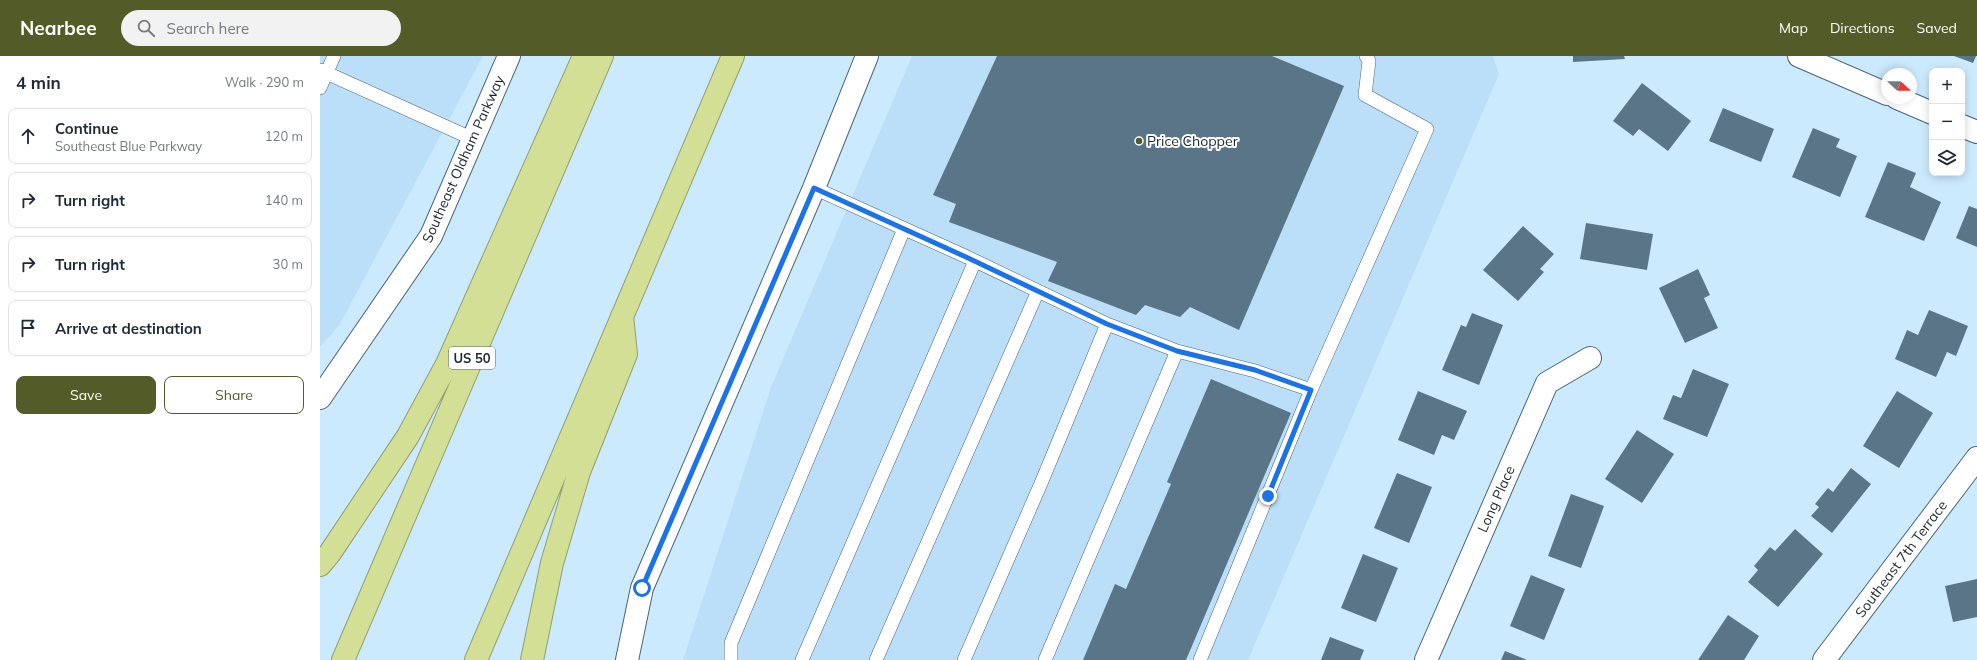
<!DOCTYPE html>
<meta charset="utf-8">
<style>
:root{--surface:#fff;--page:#f2f2f3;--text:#1f2937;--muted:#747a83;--line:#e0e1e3;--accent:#535b29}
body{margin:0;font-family:Mulish,sans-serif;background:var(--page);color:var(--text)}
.controls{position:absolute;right:12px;top:12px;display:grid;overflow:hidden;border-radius:8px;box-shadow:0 2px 10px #0003}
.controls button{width:36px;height:36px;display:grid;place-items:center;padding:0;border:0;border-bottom:1px solid var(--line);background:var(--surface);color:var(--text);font:20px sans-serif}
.compass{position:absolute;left:1561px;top:12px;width:36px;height:36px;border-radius:50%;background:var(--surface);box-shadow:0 2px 10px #0003;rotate:111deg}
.stop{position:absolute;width:12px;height:12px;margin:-9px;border:3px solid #1a73e8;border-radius:50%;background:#fff}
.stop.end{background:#1a73e8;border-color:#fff;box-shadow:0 1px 4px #0008}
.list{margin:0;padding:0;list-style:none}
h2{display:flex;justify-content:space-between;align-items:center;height:52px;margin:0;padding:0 16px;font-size:17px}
h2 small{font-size:13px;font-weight:400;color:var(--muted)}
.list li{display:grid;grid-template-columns:26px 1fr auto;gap:12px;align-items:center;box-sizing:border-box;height:56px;margin:0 8px 8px;padding:0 8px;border:1px solid var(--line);border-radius:8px}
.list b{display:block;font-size:15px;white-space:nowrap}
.list p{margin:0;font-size:13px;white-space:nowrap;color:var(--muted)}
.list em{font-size:13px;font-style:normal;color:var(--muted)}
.actions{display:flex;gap:8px;padding:12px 16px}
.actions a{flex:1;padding:9px 0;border:1px solid var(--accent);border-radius:8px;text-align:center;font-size:14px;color:var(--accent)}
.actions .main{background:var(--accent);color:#fff}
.icon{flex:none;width:22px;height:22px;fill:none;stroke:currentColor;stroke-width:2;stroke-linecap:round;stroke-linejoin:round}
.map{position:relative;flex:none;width:1657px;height:604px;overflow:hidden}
header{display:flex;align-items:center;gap:24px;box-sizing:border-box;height:56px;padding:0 20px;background:var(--accent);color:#fff}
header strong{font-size:19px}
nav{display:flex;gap:22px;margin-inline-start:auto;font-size:14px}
.search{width:280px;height:36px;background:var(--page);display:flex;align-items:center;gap:10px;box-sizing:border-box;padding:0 14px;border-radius:22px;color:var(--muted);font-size:15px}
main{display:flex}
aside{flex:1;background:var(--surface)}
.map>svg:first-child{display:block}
.built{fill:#bbdff9}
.building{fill:#5a7587}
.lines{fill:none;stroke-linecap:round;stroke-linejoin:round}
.lane-casing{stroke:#4b6577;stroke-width:14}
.street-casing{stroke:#4b6577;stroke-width:24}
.secondary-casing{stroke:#4b6577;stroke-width:24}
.highway-casing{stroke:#929e71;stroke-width:24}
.lane{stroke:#fff;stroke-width:13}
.street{stroke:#fff;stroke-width:22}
.secondary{stroke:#fff;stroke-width:22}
.highway{stroke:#d2df95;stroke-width:22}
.route{stroke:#1a73e8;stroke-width:5}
.poi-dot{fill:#535b29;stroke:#fff;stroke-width:1.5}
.labels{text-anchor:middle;stroke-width:4;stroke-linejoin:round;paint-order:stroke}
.shield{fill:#fff;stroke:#5f676c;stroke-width:1}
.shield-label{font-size:13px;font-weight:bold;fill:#1b262d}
.poi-label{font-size:14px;fill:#1b262d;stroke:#fff;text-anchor:start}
.street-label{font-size:14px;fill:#1b262d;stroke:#fff}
</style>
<header>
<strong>Nearbee</strong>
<div class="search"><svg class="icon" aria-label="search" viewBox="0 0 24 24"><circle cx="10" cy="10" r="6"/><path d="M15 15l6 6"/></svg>Search here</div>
<nav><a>Map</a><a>Directions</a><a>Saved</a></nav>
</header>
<main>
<aside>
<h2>4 min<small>Walk · 290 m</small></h2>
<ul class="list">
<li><svg class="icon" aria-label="ahead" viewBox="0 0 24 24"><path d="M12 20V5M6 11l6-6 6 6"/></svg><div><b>Continue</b><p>Southeast Blue Parkway</p></div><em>120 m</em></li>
<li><svg class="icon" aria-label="right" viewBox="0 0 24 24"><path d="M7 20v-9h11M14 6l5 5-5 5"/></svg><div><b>Turn right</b></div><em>140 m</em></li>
<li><svg class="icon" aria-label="right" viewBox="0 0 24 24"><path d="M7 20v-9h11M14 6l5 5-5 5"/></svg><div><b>Turn right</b></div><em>30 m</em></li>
<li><svg class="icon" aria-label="arrive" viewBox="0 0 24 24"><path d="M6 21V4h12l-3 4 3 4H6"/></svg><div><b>Arrive at destination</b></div></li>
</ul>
<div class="actions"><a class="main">Save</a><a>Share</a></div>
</aside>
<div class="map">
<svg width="1657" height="604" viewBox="0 0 1657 604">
<rect width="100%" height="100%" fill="#cceafe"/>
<path class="built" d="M0 0H163L20 268 0 291Z
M592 0H1173L1179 18 928 604H363L451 331Z"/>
<path class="building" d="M677 0H952L1024 30 919 274 870 251 860 261 825 249 816 259 728 225 737 206 629 166 636 148 613 139Z
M1253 0H1304L1305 3 1253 6Z
M1634 0H1656L1653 7Z
M1322 27 1371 65 1348 95 1319 73 1313 80 1293 65Z
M1403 52 1454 73 1441 106 1389 85Z
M1493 72 1520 83 1516 91 1537 100 1520 141 1472 121Z
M1568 106 1596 117 1590 131 1621 146 1604 185 1545 161Z
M1649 150 1657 153V191L1636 182Z
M1266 167 1333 178 1327 214 1260 203Z
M1203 170 1234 198 1220 213 1224 216 1198 245 1163 214Z
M1378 213 1390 239 1384 242 1398 272 1365 287 1339 232Z
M1609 254 1648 270 1636 300 1627 296 1616 321 1575 303 1587 274 1598 279Z
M1152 257 1183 269 1159 329 1122 314 1141 269 1146 271Z
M1373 313 1409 328 1387 381 1343 363 1353 339 1361 342Z
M891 323 971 357 866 604H763L795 528 806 533 851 428 847 426Z
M1098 335 1147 355 1134 384 1122 379 1114 399 1078 384Z
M1577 335 1613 357 1579 412 1543 390Z
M1317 374 1354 398 1322 447 1285 423Z
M1531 412 1551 428 1512 477 1491 460 1499 451 1495 448 1508 432 1513 436Z
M1077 417 1112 431 1089 487 1054 472Z
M1251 438 1284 450 1261 512 1228 500Z
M1475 473 1503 498 1458 551 1428 526 1438 514 1434 510 1450 491 1455 495Z
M1043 498 1078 512 1056 566 1021 552Z
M1211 519 1245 533 1224 584 1190 570Z
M1657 523V561L1633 566 1625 530Z
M1408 559 1439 580 1424 604H1378Z
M1010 581 1044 594 1040 604H1001Z
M1185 595 1207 604H1181Z"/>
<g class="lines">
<g class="lane-casing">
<path id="lane" d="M0 14 153 83
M0 32 14 0
M494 132 647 201 787 268 857 295 935 315 991 334 880 604
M991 334 1107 73 1045 39 1049 5 1046 0
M411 604V587L584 173
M482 604 655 205
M556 604 718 235
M644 604 722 425 787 268
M725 604 857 295"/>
</g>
<g class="street-casing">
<path id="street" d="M1479 0 1567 38
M1577 42 1612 57
M1642 70 1657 76
M1106 604 1227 327 1270 302
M1504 604 1657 402"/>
</g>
<g class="secondary-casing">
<path id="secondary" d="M0 342 111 180 189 0
M307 604 322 532 494 132 547 0"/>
</g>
<g class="highway-casing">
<path id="highway" d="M0 509 10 497 88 380 127 308 264 0
M23 604 282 0
M156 604 413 0
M212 604 232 507 259 416 306 298 302 260"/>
</g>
<use href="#lane" class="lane"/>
<use href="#street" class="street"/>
<use href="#secondary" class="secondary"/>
<use href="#highway" class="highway"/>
</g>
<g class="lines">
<path class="route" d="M322 532 494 132 646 201 787 268 857 295 935 314 991 334 948 440"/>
</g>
<circle class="poi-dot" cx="819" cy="85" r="4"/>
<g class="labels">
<rect class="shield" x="129" y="291" width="46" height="22" rx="3"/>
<g class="shield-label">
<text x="152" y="307">US 50</text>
</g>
<g class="poi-label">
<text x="827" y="90">Price Chopper</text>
</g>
<g class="street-label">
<text transform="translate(143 103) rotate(-66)" y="5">Southeast Oldham Parkway</text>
<text transform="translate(1176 443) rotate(-66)" y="5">Long Place</text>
<text transform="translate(1581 503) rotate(-53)" y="5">Southeast 7th Terrace</text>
</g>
</g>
</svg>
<div class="controls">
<button>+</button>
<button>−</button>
<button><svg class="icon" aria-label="layers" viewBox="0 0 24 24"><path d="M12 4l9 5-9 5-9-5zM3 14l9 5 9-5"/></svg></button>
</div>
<svg class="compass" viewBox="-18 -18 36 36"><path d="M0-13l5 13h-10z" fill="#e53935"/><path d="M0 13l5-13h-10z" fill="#747a83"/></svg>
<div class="stop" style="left:322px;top:532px"></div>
<div class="stop end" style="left:948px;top:440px"></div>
</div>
</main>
